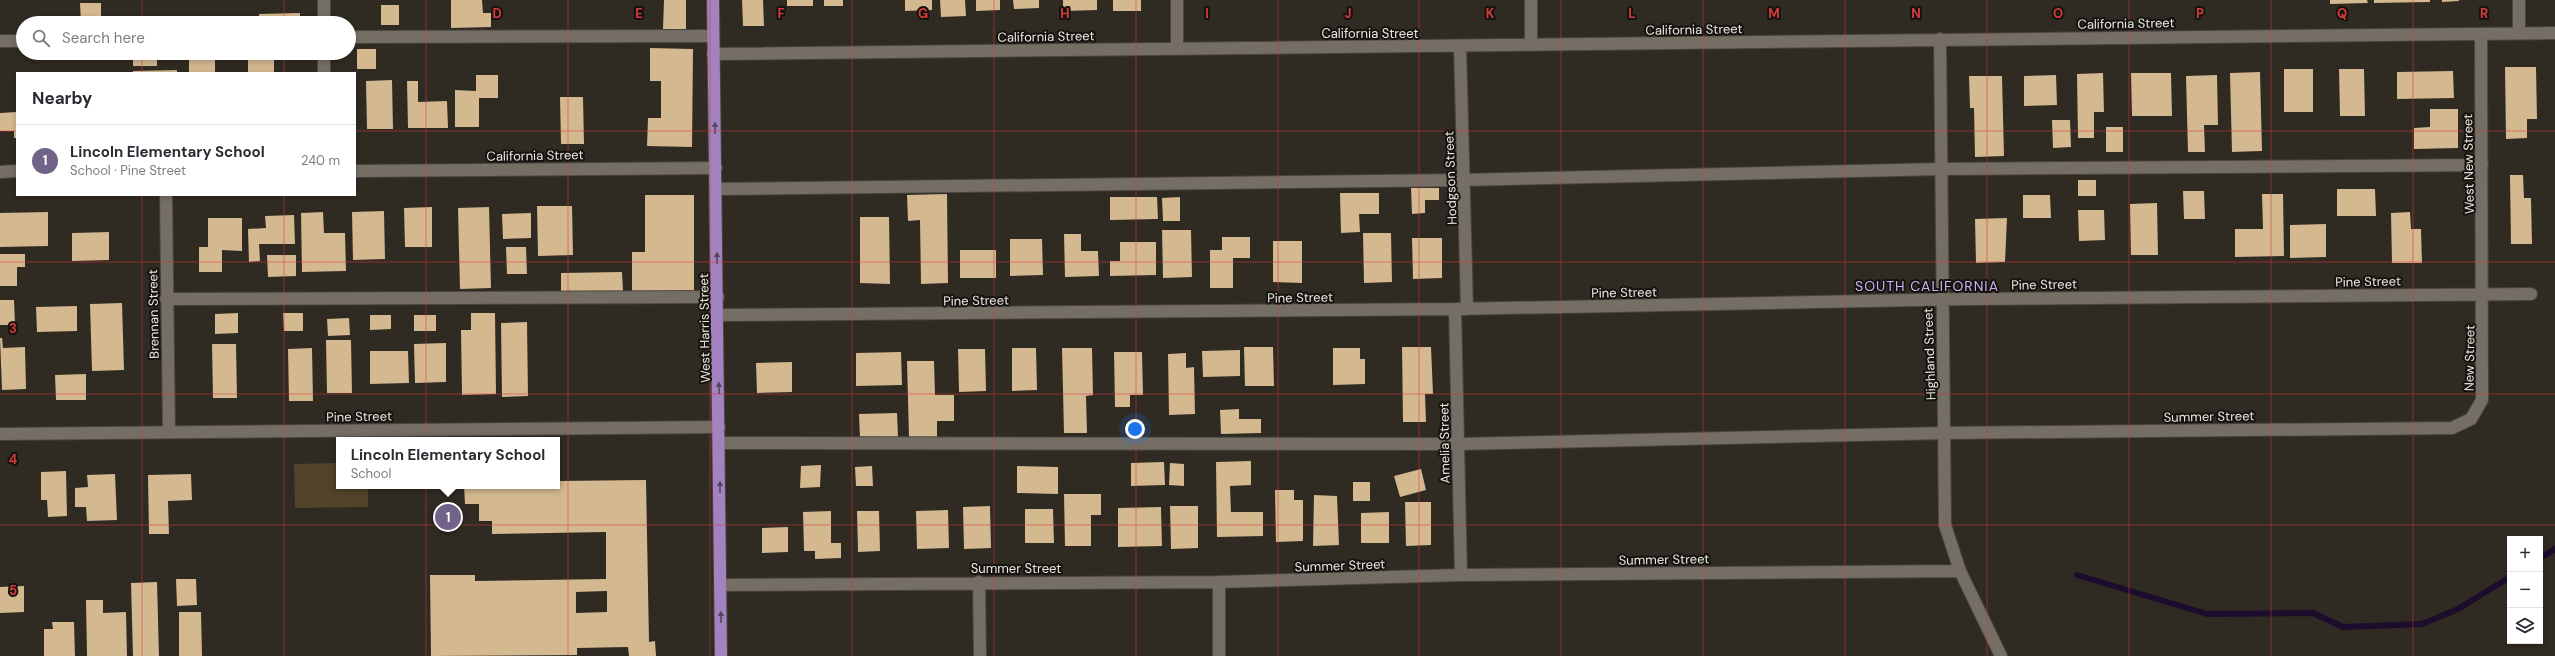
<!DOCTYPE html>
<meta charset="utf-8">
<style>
:root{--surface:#fff;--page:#f2f2f3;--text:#2b2b33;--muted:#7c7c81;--line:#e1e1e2;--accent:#716288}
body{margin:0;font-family:"DM Sans",sans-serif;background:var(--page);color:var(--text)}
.controls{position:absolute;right:12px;bottom:12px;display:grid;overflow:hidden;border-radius:0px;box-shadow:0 2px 6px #0003}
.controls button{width:36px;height:36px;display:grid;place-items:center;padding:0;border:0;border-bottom:1px solid var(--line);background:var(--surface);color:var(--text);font:20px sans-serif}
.you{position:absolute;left:1135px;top:429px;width:14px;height:14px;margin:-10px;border:3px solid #fff;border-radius:50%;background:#1a73e8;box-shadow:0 0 0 6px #1a73e833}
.badge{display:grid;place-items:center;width:26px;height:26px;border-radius:50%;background:var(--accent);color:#fff;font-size:13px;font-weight:700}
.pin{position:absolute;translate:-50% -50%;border:2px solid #fff;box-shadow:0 1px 4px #0006}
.popup{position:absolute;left:336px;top:437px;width:224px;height:52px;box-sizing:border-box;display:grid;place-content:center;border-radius:0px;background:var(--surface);filter:drop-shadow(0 1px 3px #0005);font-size:13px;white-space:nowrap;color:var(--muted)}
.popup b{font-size:15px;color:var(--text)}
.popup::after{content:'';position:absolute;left:50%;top:100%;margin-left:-8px;border:8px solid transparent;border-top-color:var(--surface)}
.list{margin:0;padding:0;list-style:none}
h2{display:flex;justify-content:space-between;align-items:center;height:52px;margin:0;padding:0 16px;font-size:17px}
h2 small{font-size:13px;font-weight:400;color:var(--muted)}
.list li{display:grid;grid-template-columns:26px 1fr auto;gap:12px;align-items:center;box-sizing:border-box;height:72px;padding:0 16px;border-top:1px solid var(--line)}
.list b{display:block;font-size:15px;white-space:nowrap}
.list p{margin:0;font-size:13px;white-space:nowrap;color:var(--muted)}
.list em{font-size:13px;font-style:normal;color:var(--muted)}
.icon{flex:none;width:22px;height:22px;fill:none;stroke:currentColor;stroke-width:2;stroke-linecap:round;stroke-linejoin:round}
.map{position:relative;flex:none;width:2555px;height:656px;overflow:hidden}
.search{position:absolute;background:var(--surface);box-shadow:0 2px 6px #0003;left:16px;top:16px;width:340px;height:44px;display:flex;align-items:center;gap:10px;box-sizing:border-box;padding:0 14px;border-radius:22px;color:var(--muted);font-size:15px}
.panel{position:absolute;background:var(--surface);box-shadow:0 2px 6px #0003;left:16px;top:72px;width:340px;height:124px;border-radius:0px}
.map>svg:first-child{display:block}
.park{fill:#52432b}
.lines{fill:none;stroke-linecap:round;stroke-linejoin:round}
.stream{stroke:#1d0d2c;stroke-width:6}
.building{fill:#d3b890;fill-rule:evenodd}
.minor-casing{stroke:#4a453f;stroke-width:14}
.major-casing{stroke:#4a453f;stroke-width:14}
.minor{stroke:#746e65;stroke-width:12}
.major{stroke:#a382c0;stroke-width:12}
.oneway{fill:#55455f}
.grid{fill:none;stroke:#d83b3b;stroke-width:1;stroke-opacity:0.55}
.labels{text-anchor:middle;stroke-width:4;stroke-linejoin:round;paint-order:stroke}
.street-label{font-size:13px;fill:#ebe7e2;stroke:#15130f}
.neighbourhood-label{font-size:14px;letter-spacing:1px;fill:#ceb0f5;stroke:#15130f}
.grid-label{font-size:13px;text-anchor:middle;font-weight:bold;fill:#d83b3b;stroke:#15130f;stroke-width:4;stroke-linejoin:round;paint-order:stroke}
</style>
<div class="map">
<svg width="2555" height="656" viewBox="0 0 2555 656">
<rect width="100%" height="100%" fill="#2f2a22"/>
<path class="park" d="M339 463V486H368V507L295 508 294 464Z"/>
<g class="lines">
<path class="stream" d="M2540 558 2555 549
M2077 575 2207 614 2313 613 2343 627 2422 624 2458 609 2510 577"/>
</g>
<path class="building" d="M451 0H482L483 13H491V27L451 28Z
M664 0H686V29H663Z
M742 0H763L764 26H743Z
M787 0H813V6H787Z
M824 0H843V6H824Z
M905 0H932V10L905 11Z
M940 0H965L966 16 941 17Z
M976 0H1000V10L976 11Z
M1013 0H1039V8L1014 9Z
M1063 0H1097V10L1063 11Z
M1113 0H1141V11H1113Z
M2330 0H2367L2368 3 2330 4Z
M2374 0H2430V2L2374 3Z
M2442 0H2459V1L2442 2Z
M80 3H101V23H81Z
M381 5H399V25H381Z
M300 13V23H259V14Z
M650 48 693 49 692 147 647 146 648 118H661V81H650Z
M357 49H376V69H357Z
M133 53H157V66H133Z
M248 56H274V73H248Z
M189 57H215V73H189Z
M2505 67H2536L2537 119H2527V138L2506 139Z
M2284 69H2313V112H2284Z
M2339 69H2364L2365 116H2340Z
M177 70V73H133V71Z
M2453 71 2454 98 2397 99V72Z
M2260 72 2262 151 2232 152 2230 73Z
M2103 73 2104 112H2094V138H2078L2077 74Z
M2131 73H2171L2172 116H2132Z
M476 75H498V98H479V127H455V90L476 91Z
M2056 75 2057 105 2024 106V76Z
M2217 75 2218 125H2204L2205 152H2188L2186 76Z
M1969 76H2002L2004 156 1975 157 1974 108H1970Z
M392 80 393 129H367L366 81Z
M407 81H418V102L447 101 448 128H408Z
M560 97H583L584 144H561Z
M2430 109H2458V148L2414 149V128L2430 127Z
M17 112V138H14V131H0V113Z
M2052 120H2070L2071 147 2053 148Z
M2106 127H2123V152H2106Z
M2510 175H2523L2524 198H2531L2532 244H2511Z
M2078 180H2096V196H2078Z
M1411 188H1439V200H1425V213L1412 214Z
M2337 189H2375L2376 216H2337Z
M2183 191H2204L2205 219H2184Z
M1340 193H1379V214H1359L1360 232 1341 233Z
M947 194 948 283 921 284 920 220 908 221 907 195Z
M2262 194H2283L2284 256 2235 257V229H2263Z
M645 195H694V291H632V252H645Z
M2023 195H2050L2051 218H2023Z
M1110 197H1157L1158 219 1110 220Z
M1180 197V221H1163L1162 198Z
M2157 203 2158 255H2131L2130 204Z
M537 206H572L573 255 538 256Z
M432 207V247H405L404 208Z
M489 207 491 288 460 289 458 208Z
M2078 210H2104L2105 240 2079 241Z
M384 211 385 259 353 260 352 212Z
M48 212V246L0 247V213Z
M323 212 324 233H345L346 271 302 272 301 213Z
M2410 212 2411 229H2421L2422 263H2392L2391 213Z
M531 213V238L503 239 502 214Z
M294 215 295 244H259L260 261 249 262 248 229 266 228 265 216Z
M860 217H889L890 284 860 283Z
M208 218H242V251L222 250V272H199V247H208Z
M2007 218 2005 262 1976 263 1975 219Z
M2326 224V257L2290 258V225Z
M1162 230H1191L1192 277 1163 278Z
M109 232V260L72 261V233Z
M1363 233H1391L1392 282 1364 283Z
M1064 234H1081V251H1098L1099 276 1065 277Z
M1222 237H1250V258H1233V288H1210V250H1222Z
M1412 238H1442V278L1413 279Z
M1010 239H1042L1043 275 1010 276Z
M1273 241H1302V283L1273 282Z
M1120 242H1156V275L1110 276V261H1120Z
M506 247H526L527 274H507Z
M960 250H996V278H960Z
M0 254H25V267H17V286H0Z
M267 255H296V276L268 277Z
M622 272 623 291 561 292V273Z
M0 300H14L15 325H0Z
M122 303 124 370 92 371 90 304Z
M77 306V331L37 332 36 307Z
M238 313V333L215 334V314Z
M283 313H303V331H284Z
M471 313H495L496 394 462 395 461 330H471Z
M370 315H391V329L370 330Z
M414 315H436V331H414Z
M349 318 350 335 328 336 327 319Z
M527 322 528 396 502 397 501 323Z
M0 338H2L3 348 25 347 26 389 2 390Z
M326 340H351L352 393H327Z
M446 343V382L415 383 414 344Z
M212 344H236L237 398H213Z
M1244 347H1273L1274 386H1245Z
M1402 347H1431L1433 394H1425L1426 422H1403Z
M312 348 313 401H289L288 349Z
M1012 348H1036L1037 390 1012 391Z
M1062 348H1092L1093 395 1086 396 1087 433H1064Z
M1333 348H1360V359H1365V384L1333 385Z
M958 349H985L986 391 959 392Z
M1240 350V376L1203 377 1202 351Z
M370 351H408L409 383 370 384Z
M901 352 902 385 856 386V353Z
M1114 352H1142L1143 395H1130V407H1115Z
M1186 353V368L1194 367 1195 414 1169 415 1168 354Z
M907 361H934L935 395H954V421H937V437L909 438Z
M792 362V392L757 393 756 363Z
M86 374V400H56L55 375Z
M1239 409V419H1261V433L1221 434 1220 410Z
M897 413 898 437 860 438 859 414Z
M1251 461V485L1230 486 1231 512H1263V536L1217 537 1216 462Z
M1164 462 1165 485 1131 486V463Z
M1170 463 1184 464V486L1169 485Z
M821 465 820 487 800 488 801 466Z
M872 466 873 486H856L855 467Z
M1017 466 1058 467V494L1017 493Z
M1421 469 1426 490 1400 497 1394 476Z
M66 471 67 516 48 517 47 500H41V472Z
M115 474 117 520 87 521 86 507H75V488L88 487 87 475Z
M191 474 192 500 168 501 169 534H149L148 475Z
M646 480 649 642 655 641 656 656H629L628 647 577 648V655L431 656 430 575H475V581L606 579V532L492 534V521H479V504H465L464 486H557V481ZM607 591V612L576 613V592Z
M1353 482H1370V501H1353Z
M1275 490H1294V500H1303V541L1276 542Z
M1064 494H1101V515H1091V546H1065Z
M1314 495 1337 496 1339 545 1313 546Z
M1405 502H1431V545L1406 546Z
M990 506 991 548 964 549 963 507Z
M1170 506H1198V548L1171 549Z
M1161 507 1162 546 1118 547V508Z
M1025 509H1053L1054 543H1025Z
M948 510 949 548 917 549 916 511Z
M831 511V543H841V558L815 559V551H804L803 512Z
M857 511H879L880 551 858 552Z
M1389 512V543H1361V513Z
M788 527V552L762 553V528Z
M176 579H196L197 605 177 606Z
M157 582 159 656H133L131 583Z
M24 586V612L0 613V587Z
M86 600H103V613L126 612 127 656H87Z
M179 612H201L202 656H179Z
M52 622H74L75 656H44V629H53Z"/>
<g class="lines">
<g class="minor-casing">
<path id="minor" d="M324 0V23
M1177 0V48
M1531 0V45
M2519 0V33
M349 37 713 36
M1940 39 1945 525 1960 571 2001 656
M0 41H23
M1460 46 1467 309
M324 53V73
M713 54 2555 33
M355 171 716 168
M0 172 17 171
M716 189 1463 180 1941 169 2482 165
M166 195 169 432
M166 299 718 297
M1455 309 1461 575
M718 315 1455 309 1966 299 2531 294
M0 434 719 427
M719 443 1458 444 1945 433 2452 428 2471 419 2482 400 2481 34
M979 582 980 656
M720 585 1219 582 1461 575 1960 571
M1219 656V582"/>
</g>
<g class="major-casing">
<path id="major" d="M713 0 721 656"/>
</g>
<use href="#minor" class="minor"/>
<use href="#major" class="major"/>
</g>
<defs><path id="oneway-solid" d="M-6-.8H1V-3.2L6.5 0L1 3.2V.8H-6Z"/></defs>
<g class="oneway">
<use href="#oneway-solid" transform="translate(715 128) rotate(-91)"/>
<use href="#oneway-solid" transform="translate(717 258) rotate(-91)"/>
<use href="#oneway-solid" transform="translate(719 388) rotate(-91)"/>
<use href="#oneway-solid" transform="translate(720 487) rotate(-90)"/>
<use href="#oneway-solid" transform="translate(721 617) rotate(-91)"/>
</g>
<path class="grid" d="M142 0V23M284 0V23M426 0V656M568 0V656M710 0V656M852 0V656M994 0V656M1136 0V656M1278 0V656M1419 0V656M1561 0V656M1703 0V656M1845 0V656M1987 0V656M2129 0V656M2271 0V656M2413 0V656M142 53V73M284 53V73M0 131H17M355 131H2555M142 195V656M284 195V656M0 262H2555M0 394H2555M0 525H2555"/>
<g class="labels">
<g class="street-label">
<text transform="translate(2126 23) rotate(-1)" y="5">California Street</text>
<text transform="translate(1694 29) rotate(-1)" y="5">California Street</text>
<text x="1370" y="38">California Street</text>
<text transform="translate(1046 36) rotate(-1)" y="5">California Street</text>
<text transform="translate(535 155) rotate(-1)" y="5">California Street</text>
<text transform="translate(2468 164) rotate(-91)" y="5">West New Street</text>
<text transform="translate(1450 178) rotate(-92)" y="5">Hodgson Street</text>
<text transform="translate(2368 281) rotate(-1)" y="5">Pine Street</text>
<text transform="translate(2044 284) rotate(-1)" y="5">Pine Street</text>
<text transform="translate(1624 292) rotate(-1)" y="5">Pine Street</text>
<text transform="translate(1300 297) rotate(-1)" y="5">Pine Street</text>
<text transform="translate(976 300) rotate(-1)" y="5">Pine Street</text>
<text transform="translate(153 314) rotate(-91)" y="5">Brennan Street</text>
<text transform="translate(704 328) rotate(-91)" y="5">West Harris Street</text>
<text transform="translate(1929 354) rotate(-92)" y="5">Highland Street</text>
<text transform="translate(2469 358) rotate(-89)" y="5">New Street</text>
<text transform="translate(359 416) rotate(-1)" y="5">Pine Street</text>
<text transform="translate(2209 416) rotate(-1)" y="5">Summer Street</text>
<text transform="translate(1444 443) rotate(-91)" y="5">Amelia Street</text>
<text transform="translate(1664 559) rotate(-1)" y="5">Summer Street</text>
<text transform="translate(1340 565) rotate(-2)" y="5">Summer Street</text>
<text x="1016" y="573">Summer Street</text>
</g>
<g class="neighbourhood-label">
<text x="1927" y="291">SOUTH CALIFORNIA</text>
</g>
</g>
<g class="grid-label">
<text x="497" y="18">D</text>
<text x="639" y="18">E</text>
<text x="781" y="18">F</text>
<text x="923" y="18">G</text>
<text x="1065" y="18">H</text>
<text x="1207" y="18">I</text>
<text x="1348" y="18">J</text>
<text x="1490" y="18">K</text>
<text x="1632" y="18">L</text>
<text x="1774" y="18">M</text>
<text x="1916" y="18">N</text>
<text x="2058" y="18">O</text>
<text x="2200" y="18">P</text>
<text x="2342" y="18">Q</text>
<text x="2484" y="18">R</text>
<text x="13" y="333">3</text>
<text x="13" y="464">4</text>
<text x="13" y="595">5</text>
</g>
</svg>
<div class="controls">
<button>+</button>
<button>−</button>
<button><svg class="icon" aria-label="layers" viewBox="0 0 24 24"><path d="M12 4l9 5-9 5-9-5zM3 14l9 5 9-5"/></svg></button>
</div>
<div class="you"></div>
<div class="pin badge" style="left:448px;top:517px">1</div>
<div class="popup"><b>Lincoln Elementary School</b>School</div>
<div class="search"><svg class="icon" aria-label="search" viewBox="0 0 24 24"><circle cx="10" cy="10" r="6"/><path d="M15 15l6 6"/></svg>Search here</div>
<section class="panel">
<h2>Nearby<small></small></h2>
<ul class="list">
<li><span class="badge">1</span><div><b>Lincoln Elementary School</b><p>School · Pine Street</p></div><em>240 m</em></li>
</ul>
</section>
</div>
